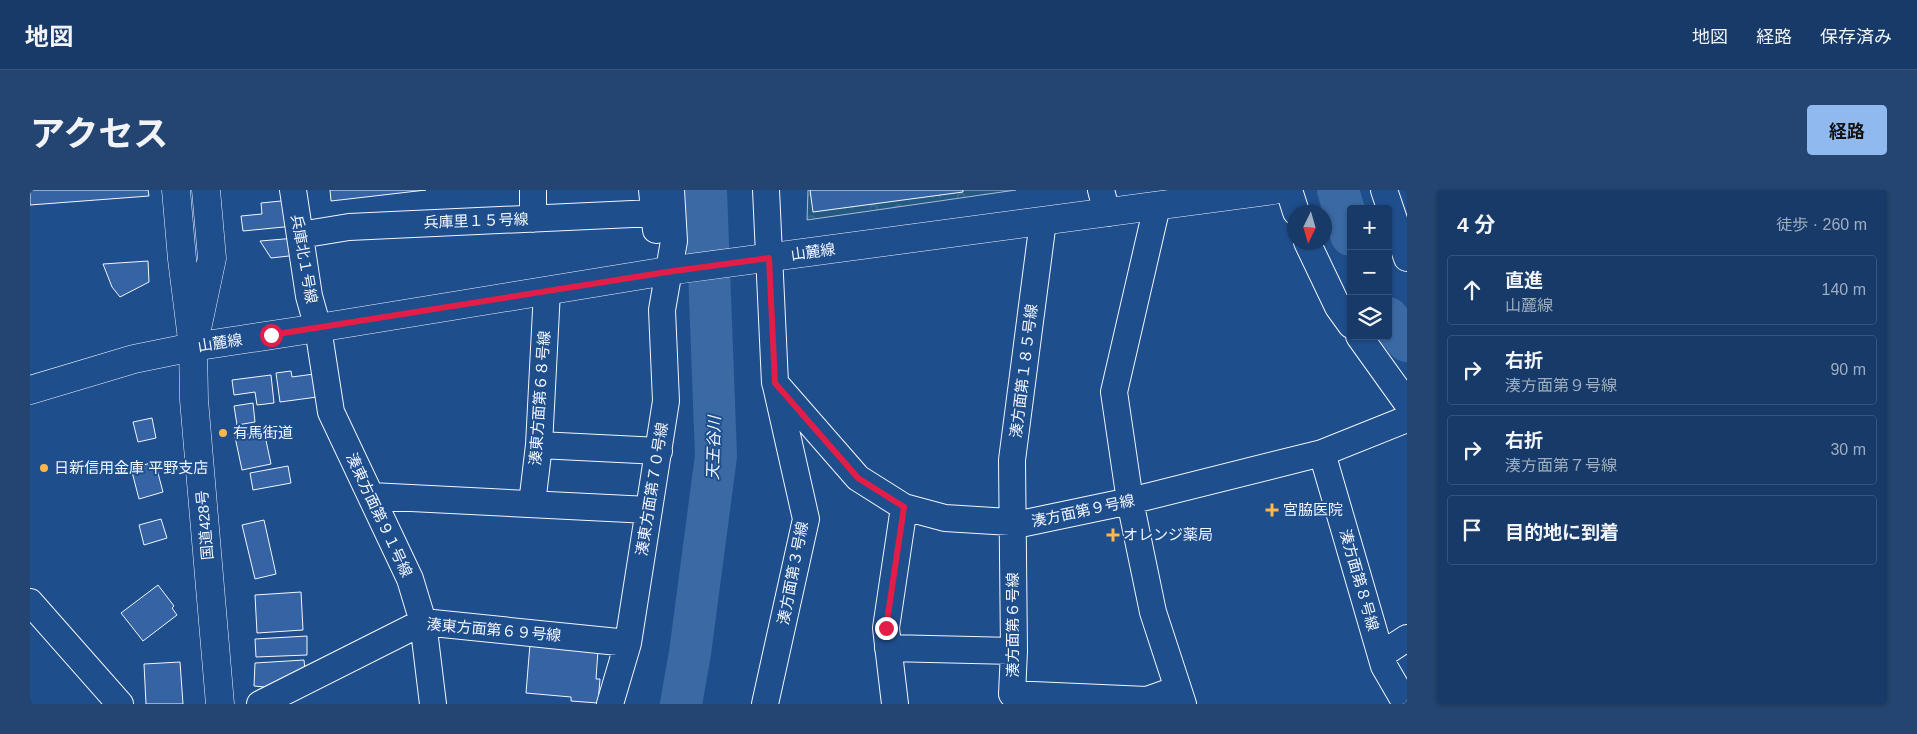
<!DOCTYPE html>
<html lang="ja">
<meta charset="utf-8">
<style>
:root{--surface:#173a69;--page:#244571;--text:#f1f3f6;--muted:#9eadc0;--line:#36547d;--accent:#90b9f0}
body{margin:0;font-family:Arial,"Noto Sans JP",sans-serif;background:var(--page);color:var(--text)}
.controls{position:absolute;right:15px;top:15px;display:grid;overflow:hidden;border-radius:5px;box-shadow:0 1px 4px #0004}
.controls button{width:45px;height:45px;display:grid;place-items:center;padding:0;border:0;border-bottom:1px solid var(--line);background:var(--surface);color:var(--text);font:25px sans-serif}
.compass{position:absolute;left:1257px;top:15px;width:45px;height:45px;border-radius:50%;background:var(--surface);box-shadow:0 1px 4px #0004;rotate:185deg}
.stop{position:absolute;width:15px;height:15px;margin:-11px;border:4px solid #e11d48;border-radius:50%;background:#fff}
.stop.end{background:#e11d48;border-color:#fff;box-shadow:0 1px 5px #0008}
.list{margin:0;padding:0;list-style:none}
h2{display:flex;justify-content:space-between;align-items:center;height:65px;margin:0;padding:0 20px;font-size:21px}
h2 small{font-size:16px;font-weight:400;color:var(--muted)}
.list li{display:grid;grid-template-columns:32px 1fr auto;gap:15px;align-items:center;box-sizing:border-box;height:70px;margin:0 10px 10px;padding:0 10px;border:1px solid var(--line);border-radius:5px}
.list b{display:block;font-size:19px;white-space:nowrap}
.list p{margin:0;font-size:16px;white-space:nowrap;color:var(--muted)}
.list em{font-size:16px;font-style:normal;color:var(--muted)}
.icon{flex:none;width:28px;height:28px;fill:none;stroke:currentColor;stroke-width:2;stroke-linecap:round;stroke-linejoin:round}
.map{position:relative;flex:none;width:1377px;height:514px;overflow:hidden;border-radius:5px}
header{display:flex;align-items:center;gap:30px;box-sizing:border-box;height:70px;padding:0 25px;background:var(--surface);border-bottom:1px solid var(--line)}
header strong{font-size:24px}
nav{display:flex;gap:28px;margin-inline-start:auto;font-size:18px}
.intro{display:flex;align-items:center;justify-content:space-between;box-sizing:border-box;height:120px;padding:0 30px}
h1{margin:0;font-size:35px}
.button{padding:12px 22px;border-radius:5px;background:var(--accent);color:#111;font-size:18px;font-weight:700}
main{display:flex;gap:30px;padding:0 30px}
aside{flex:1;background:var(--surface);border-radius:5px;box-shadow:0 1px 4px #0004}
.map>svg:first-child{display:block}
.forest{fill:url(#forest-crowns);stroke:#a8bbd7}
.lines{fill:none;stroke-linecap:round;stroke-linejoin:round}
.river{stroke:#3b69a3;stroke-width:42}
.building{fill:#3563a3;stroke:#f2f6ff}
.minor-casing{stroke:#f2f6ff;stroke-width:28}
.major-casing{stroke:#f2f6ff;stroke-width:29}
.highway-casing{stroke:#f2f6ff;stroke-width:29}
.minor{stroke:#1f4e8c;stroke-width:26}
.major{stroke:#1f4e8c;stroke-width:28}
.highway{stroke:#1f4e8c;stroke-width:28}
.route{stroke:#e11d48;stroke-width:6}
.poi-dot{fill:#ffb74d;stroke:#1f4e8c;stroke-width:2}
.labels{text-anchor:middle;stroke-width:4;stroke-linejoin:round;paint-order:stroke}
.street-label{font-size:15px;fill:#f2f6ff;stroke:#1f4e8c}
.poi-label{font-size:15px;fill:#f2f6ff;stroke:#1f4e8c;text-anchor:start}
.water-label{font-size:16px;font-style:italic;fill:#f2f6ff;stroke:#1f4e8c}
</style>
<header>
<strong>地図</strong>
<nav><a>地図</a><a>経路</a><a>保存済み</a></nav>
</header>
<div class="intro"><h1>アクセス</h1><a class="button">経路</a></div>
<main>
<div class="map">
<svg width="1377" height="514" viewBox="0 0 1377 514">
<defs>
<pattern id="forest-crowns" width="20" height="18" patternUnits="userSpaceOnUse" patternTransform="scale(1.25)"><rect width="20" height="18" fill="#245a82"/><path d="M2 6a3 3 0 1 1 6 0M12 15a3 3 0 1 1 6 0" fill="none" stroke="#447295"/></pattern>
</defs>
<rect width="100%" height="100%" fill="#1f4e8c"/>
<path class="forest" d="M778 0H986L777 30Z"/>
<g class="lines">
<path class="river" d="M1308 0 1321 45
M1358 128 1377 151
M651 514 660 463 686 266 676 0"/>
</g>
<path class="building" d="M0 0H118L119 6 0 15Z
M300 0H396L301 11Z
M780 0H933V2L783 22Z
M261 10 264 36 213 41 211 26 232 24 231 13Z
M266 48 268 65 241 68 230 51Z
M118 71 119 92 90 107 82 97 73 74Z
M261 181 262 187 284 184 287 207 250 212 246 183Z
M241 185 244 213 227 215 225 202 204 205 202 190Z
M223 213 225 232 207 235 204 216Z
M122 228 126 248 108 252 103 232Z
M234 241 241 274 212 280 205 247Z
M125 272 133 302 109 309 101 278Z
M258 276 261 293 223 300 220 283Z
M131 329 137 348 114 355 109 335Z
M234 330 246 384 225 389 212 335Z
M128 395 144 416 142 418 147 425 113 451 91 423Z
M271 402 273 440 227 443 225 405Z
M277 446V465L226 467 225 449Z
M500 454 568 460 566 489H570L568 513 541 511V507L496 503Z
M274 470 275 480 235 497 224 496 225 473Z
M150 472 153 514H116L114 474Z"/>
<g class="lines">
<g class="minor-casing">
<path id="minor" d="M263 0 279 106 288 138 301 222 380 389 393 432 403 514
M503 0V29
M622 0 626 40
M736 0 745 193 828 288 874 317 915 328 995 333 1100 311 1292 263 1377 229
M1071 0 1077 23
M1259 0 1266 22
M1354 0 1377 68
M1127 16 1084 202 1100 311 1123 422 1153 514
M1013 31 982 270 984 461 982 504 1117 510 1148 499
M270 45 319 37 624 23
M1277 52 1308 117 1321 135
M1329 146 1377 213
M509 255 629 261
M1292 263 1354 476 1376 514
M341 306 619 320
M502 314 509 255 517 101
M0 412 90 514
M858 458 984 461
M1351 465 1377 448
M230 514 393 432 598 453
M580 514 598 453 636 211 632 120 644 51 641 0
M735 514 776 329 746 196
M865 514 856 438 874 317"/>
</g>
<g class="major-casing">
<path id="major" d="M0 200 104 169 163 157 288 138 637 81 1244 0"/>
</g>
<g class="highway-casing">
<path id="highway" d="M146 0 152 69 163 157 164 210 190 514
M168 134 182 68 176 0"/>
</g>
<use href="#minor" class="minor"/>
<use href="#major" class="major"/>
<use href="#highway" class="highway"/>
</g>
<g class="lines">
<path class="route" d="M241 145 637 82 739 68 745 193 828 288 874 317 856 438"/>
</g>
<g class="poi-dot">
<circle cx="193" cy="243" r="5"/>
<circle cx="14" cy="278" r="5"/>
<path d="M1239.5 312.5h5v5h5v5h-5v5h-5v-5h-5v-5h5z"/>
<path d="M1080.5 337.5h5v5h5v5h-5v5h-5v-5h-5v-5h5z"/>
</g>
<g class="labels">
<g class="street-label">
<text transform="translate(446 31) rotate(-2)" y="5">兵庫里１５号線</text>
<text transform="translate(783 62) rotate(-8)" y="5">山麓線</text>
<text transform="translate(274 69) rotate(80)" y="5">兵庫北１号線</text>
<text transform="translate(190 153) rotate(-9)" y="5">山麓線</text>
<text transform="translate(994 181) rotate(-83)" y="5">湊方面第１８５号線</text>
<text transform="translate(510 208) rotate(-86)" y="5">湊東方面第６８号線</text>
<text transform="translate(622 299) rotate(-81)" y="5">湊東方面第７０号線</text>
<text transform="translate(1053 321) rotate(-12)" y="5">湊方面第９号線</text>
<text transform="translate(349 325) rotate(65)" y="5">湊東方面第９１号線</text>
<text transform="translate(175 335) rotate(-95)" y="5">国道428号</text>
<text transform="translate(763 383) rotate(-79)" y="5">湊方面第３号線</text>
<text transform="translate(1329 390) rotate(74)" y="5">湊方面第８号線</text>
<text transform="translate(983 435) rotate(-90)" y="5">湊方面第６号線</text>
<text transform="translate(464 440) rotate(5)" y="5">湊東方面第６９号線</text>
</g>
<g class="poi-label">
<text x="203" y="248">有馬街道</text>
<text x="24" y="283">日新信用金庫 平野支店</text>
<text x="1253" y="325">宮脇医院</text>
<text x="1093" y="350">オレンジ薬局</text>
</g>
<g class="water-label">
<text transform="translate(683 258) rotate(-88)" y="6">天王谷川</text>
</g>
</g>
</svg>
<div class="controls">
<button>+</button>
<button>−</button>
<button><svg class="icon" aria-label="layers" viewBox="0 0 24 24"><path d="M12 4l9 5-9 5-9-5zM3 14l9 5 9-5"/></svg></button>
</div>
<svg class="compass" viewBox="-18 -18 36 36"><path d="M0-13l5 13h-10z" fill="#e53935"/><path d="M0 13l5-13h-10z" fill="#9eadc0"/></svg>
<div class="stop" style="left:241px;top:145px"></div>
<div class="stop end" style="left:856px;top:438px"></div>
</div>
<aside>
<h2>4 分<small>徒歩 · 260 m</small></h2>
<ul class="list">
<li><svg class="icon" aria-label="ahead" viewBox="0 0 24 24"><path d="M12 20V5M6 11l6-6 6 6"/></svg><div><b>直進</b><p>山麓線</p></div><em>140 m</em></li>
<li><svg class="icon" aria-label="right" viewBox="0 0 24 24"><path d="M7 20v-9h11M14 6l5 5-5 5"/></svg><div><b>右折</b><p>湊方面第９号線</p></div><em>90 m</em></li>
<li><svg class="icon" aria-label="right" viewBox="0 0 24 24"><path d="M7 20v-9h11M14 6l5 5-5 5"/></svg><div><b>右折</b><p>湊方面第７号線</p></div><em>30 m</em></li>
<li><svg class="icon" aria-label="arrive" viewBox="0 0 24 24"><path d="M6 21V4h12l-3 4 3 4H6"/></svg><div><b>目的地に到着</b></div></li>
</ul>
</aside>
</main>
